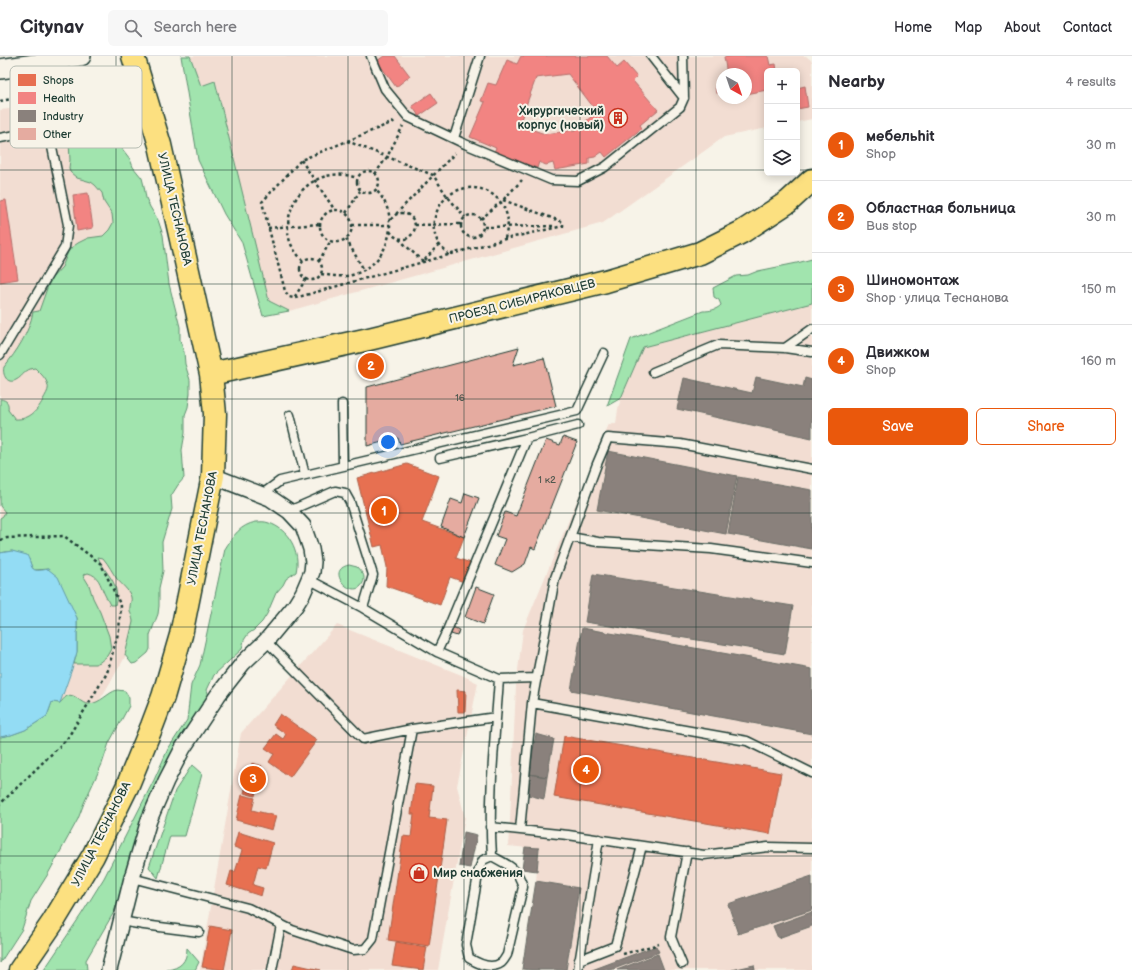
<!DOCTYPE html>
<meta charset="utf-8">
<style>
:root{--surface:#fff;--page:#f7f7f7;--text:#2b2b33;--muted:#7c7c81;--line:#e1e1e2;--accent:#ea580c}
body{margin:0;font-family:"Balsamiq Sans",sans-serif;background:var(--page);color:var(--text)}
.controls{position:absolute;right:12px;top:12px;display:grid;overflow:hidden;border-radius:6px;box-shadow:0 2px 10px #0003}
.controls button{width:36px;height:36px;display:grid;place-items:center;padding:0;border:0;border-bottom:1px solid var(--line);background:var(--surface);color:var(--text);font:20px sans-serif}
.compass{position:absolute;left:716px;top:12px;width:36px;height:36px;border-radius:50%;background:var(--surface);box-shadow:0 2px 10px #0003;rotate:140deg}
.you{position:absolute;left:388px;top:386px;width:14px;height:14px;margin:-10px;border:3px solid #fff;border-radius:50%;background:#1a73e8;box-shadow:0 0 0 6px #1a73e833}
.badge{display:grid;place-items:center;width:26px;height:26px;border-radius:50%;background:var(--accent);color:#fff;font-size:13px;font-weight:700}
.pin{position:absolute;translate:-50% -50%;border:2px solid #fff;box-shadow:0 1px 4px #0006}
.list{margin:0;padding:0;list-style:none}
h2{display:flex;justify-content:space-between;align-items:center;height:52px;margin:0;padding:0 16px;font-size:17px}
h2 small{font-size:13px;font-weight:400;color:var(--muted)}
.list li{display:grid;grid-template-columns:26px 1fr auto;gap:12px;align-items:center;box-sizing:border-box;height:72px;padding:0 16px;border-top:1px solid var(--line)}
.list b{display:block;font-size:15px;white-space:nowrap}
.list p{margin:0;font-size:13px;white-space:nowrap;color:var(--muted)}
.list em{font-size:13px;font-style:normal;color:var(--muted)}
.actions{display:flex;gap:8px;padding:12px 16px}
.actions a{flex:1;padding:9px 0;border:1px solid var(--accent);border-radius:6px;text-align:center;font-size:14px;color:var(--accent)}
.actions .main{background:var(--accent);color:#fff}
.icon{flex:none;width:22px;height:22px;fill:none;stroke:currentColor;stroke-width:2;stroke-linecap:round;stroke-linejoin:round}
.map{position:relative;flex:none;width:812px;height:914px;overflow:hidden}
header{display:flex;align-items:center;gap:24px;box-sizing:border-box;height:56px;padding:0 20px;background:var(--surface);border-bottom:1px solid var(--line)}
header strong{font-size:19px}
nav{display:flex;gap:22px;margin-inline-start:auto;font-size:14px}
.search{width:280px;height:36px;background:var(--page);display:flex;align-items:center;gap:10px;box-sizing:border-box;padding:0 14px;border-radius:6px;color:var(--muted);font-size:15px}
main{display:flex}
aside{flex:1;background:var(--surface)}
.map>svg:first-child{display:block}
.built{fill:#f2ddd2;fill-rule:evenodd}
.green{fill:#a1e4ae;stroke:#609071}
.water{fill:#93dcf4;stroke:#659ca7}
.shops{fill:#e76f51;stroke:#ab6048}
.health{fill:#f28482;stroke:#b36f6b;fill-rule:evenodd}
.industry{fill:#8a817c;stroke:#6a6d66}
.building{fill:#e5aba0;stroke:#1f3d34}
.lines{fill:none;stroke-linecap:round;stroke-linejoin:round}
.service-casing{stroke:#1f3d34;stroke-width:11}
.minor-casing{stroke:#1f3d34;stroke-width:18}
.tertiary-casing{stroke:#1f3d34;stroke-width:22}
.primary-casing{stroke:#1f3d34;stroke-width:25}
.path{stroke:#1f3d34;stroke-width:2.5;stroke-dasharray:3 3;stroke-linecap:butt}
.service{stroke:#f7f3e8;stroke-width:8}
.minor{stroke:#f7f3e8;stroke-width:15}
.tertiary{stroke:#f7f3e8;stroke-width:19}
.primary{stroke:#fce080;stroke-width:22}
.grid{fill:none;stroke:#1f3d34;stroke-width:1;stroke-opacity:0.55}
.labels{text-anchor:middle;stroke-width:4;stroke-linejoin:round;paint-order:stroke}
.number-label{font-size:10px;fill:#50584f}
.poi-label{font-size:12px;font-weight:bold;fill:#1f3d34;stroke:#f7f3e8;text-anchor:end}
.street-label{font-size:12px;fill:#1f3d34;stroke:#f7f3e8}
.key{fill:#f7f3e8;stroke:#b6bcb2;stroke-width:1}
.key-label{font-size:11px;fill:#1f3d34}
</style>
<header>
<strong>Citynav</strong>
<div class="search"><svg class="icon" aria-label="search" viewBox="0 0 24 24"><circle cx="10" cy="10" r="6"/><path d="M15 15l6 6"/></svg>Search here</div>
<nav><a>Home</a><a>Map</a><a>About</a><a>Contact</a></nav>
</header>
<main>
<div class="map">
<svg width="812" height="914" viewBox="0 0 812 914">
<rect width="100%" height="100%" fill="#f7f3e8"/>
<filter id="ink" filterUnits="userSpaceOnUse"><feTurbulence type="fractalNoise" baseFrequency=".025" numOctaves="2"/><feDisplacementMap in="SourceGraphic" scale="8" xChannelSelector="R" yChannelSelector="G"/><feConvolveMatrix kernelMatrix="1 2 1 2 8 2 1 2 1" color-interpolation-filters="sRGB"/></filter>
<g filter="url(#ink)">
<path class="built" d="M190 0H806L812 5V63L797 66V15H767V72L724 81 603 167 289 255 269 245 215 25 201 30ZM722 18H746V42H722Z
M108 37 167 290 140 576 50 728 0 681 11 679 25 674 47 660 52 646 60 647 74 608 77 596V562L30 508 29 503 12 495 0 497V54L44 49Z
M812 247V914H566L579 833 536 825 539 793 508 790 510 764 516 630 523 574 609 368H616L618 353 621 342 643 291Z
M337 569 464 620 478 627 457 730 465 761 438 914H200L241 677Z"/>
<path class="green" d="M181 0H190L201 30 215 25 269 245 289 255 263 260 242 187 224 158 198 104Z
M85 18H89L94 24 96 33 102 42 118 53 120 57V65L117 83 123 94 130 103 133 111 142 122 144 130 146 142 150 151 158 164 163 179 169 228 180 271V284L184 296 185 308 190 324V337L188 351 185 359V377L182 394 184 422 178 429 171 440 172 453 162 486 163 515 159 532V550L158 558 150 579V593L148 597 136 607 132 608 125 599 133 566C133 561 129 556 130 551 130 547 132 545 131 541 129 534 122 529 117 523 112 516 109 509 103 502L98 501C105 519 122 527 115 549H110C108 545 106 541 104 537 100 528 99 520 88 517L83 519 89 529 93 542 100 556 109 580 111 593 107 600 100 606 95 608H74L77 595V562L48 513 35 514 32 512 29 503 12 495 0 497V462L3 460 5 456 0 450V343C7 344 9 347 8 354L15 363C30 364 38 354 44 342 46 338 49 334 48 330 47 323 40 317 35 312 24 313 24 320 16 324 7 329 2 318 4 311 17 295 29 277 33 256L39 255 50 224 62 211 68 196 71 192 78 187 88 182 103 180 109 174 113 167 112 158 104 146 102 137 95 129 91 126 77 122 70 116 69 112 70 104 69 86 70 73 72 69 78 64 82 63 84 59C83 52 78 49 75 43 67 31 75 22 85 18Z
M812 203V247L643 291 621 342 607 350 631 283 703 255C710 255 716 254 721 249L719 244 714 241 713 232 736 220 748 219 758 215 797 207Z
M256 466C260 466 264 465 269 467 288 473 301 495 296 516L286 523 283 529 276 537 267 558 262 566 254 574 248 578 244 584 242 593 214 619 207 634 210 643 126 822 114 856 86 904 87 914H44L81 859 104 822 154 724 168 693 187 664 191 629 200 609 225 493C233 480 240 469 256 466Z
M349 509 357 511 363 518C365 522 364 526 361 530 350 542 325 514 349 509Z
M117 634 125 635 127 638 129 642V650L109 687 102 708 84 747 78 763 48 818 31 845 22 873 0 907V681L11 679 25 674 47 660 52 646 60 647C62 645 64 642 67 640 75 636 81 649 89 648 101 647 107 637 117 634Z
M192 709 202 718 185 780H170L158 822 149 811 175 735Z
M187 892 199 906 195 914H167C180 912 187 906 187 892Z"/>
<path class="water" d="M12 495 27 499C34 512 28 517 48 513L58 521 77 562V596L72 613 60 647 52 646 47 660 25 674 11 679 0 681V497Z"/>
<path class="shops" d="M407 408 439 420 422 466 464 481 456 502 471 507 464 526 450 521 440 549 386 530 387 511 382 489 374 491 357 422Z
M457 634 466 635 465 656H458Z
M280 658 317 684 290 721 269 706 274 698 265 692 276 678 283 683 286 678 273 669Z
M564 680 781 717 770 778 554 741Z
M252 707 262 710 255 740 244 737Z
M415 728 433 730 429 762 447 764 429 890 388 884 403 780 411 781 414 758H411Z
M242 739 255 742 252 754 276 760 272 774 236 764Z
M238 776 273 787 266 812 258 810 253 829 263 832 261 840 227 829 231 815 235 816 242 794 234 791Z
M210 870 232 874 224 914 202 911Z
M396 886 427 891 423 914 392 910Z
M294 908 321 914H292Z"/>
<path class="health" d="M384 0H395L410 20 396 31 377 5Z
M521 0H607L617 12 624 6 637 21 633 25 658 54 640 69 642 72 606 101 602 96 595 101 589 102V108L555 114 553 107 546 109 539 106 537 112 494 96 496 92 470 81 485 46 481 45 488 27 496 29 507 4 517 8ZM568 18 597 56 575 74 545 78 519 69 536 22Z
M733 0H768L770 9 776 8 777 15H767V34L746 38V18H727L724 1Z
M722 21V36L716 37 715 30 719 29 717 22Z
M805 30 808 51 797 53V32Z
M431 37 438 47 419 60 412 50Z
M88 137 93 172 77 175 73 139Z
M6 144 18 223 0 226V145Z"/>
<path class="industry" d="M756 321 803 331 805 322 812 324V382L677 353 684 322 752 337Z
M608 395 737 420 726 478 597 454Z
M738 421 812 434V493L728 478Z
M593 518 793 550 785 598 585 566Z
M582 572 812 613V678L571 634Z
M536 678 554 683 547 721 529 718Z
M529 718 547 721 544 743 528 739Z
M464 776 477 779 470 812 459 810Z
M525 791 539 792 537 815 522 813Z
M812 820V854L738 878 728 848Z
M536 825 579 832 566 914H530L522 913Z
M812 856V870L778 882 773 870Z
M656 890 659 896 611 914H592Z
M658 898 664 914H617Z
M754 909 755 914H732Z"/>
<path class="building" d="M519 291 513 309 544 302 556 350 400 388 398 382 367 390V331Z
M563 381 577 386 535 493 531 491 525 508 512 516 495 509 505 483 496 480 505 456 516 460 546 384 560 389Z
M465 437 479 442 464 481 441 471 451 443 462 447Z
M476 531 494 538 483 568 465 561Z
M453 571 459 574 457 580 451 578Z"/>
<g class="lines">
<g class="service-casing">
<path id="service" d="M371 0 385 33 408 61 465 88 551 124 578 125 605 111 680 51 684 42 683 0
M651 0 684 42
M0 82 49 73
M454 82 480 0
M785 292 812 273
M0 299 65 191 68 169 35 8
M653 316 718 289 785 292 812 296
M342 348 343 410
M290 359 305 419
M440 402 527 382 578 369
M261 439 280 425 577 355 604 297
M289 455 335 435 345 437 350 446 373 519 363 552
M570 481 598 486 711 493 812 507
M310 524 363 552 437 596 499 623 537 622
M266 585 363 683 412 673 496 661
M437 596 446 577 527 382
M532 647 747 685 812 717
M490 771 568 779 704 799 768 791 812 792
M520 774 532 647 555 522 597 408 608 382 680 388 812 413
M492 800C509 810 517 811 523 831L507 899C505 902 503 906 501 907 491 914 477 907 469 902L466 889 479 813 483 804 492 800C488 741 495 682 499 623
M132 822 248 852 292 874 353 894 365 893 373 883 412 673
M121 865 144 869 199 876
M579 904 615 890 642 790
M682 908 671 881 687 796
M272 914 281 869
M578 914 599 783"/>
</g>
<g class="minor-casing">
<path id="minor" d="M109 914 132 822 149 764 166 725 183 692 218 639 243 607 266 585 295 550 303 537 312 516 313 506 311 493 308 484 303 470 289 455 270 442 213 420"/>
</g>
<g class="tertiary-casing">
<path id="tertiary" d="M0 13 35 8 81 0"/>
</g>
<g class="primary-casing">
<path id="primary" d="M211 318 369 283 606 225 700 197 742 176 788 146 812 124
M20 914 53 866 93 800 127 731 152 670 163 641 181 579 213 420 215 358 211 318 160 89 133 0"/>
</g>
<path class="path" d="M51 35 86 22V16
M0 45 31 40
M347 85 433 119 447 140 465 161
M301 104 334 153
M357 126a11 11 0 1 1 22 0a11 11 0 1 1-22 0Z
M375 118 387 101 403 70
M503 144 563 166V170H561
M320 170a16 16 0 1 1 32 0a16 16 0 1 1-32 0Z
M346 157 360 135
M396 158 455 97
M461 170a11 11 0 1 1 22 0a11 11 0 1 1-22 0Z
M481 163 503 144 522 124
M352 169H390
M415 169 461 168
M484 171 556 170
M268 172 319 168
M390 175C394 182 399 183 406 183 429 170 402 144 390 165
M346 183 364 214
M399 183 423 206 439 188
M449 199C446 195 441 192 439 188 434 180 432 169 435 161 446 120 502 123 508 165 508 170 506 177 505 183
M300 213a11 11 0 1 1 22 0a11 11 0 1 1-22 0Z
M303 205C297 198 291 191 289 182 287 174 288 165 290 157 298 127 328 111 357 122
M319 205 330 186
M321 218C333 220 344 222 355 218 390 206 402 161 376 134
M306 223 294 242 289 241 285 235 262 146 301 104 396 65
M295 242 505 183 563 170
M0 484 7 482 64 480 101 508 121 550 119 574 107 617 67 683 0 748
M623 898 659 888"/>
<use href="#service" class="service"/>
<use href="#minor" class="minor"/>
<use href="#tertiary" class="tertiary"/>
<use href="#primary" class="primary"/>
</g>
</g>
<path class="grid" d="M116 0V914M232 0V914M348 0V914M464 0V914M580 0V914M696 0V914M0 114H767M797 114H812M0 228H812M0 343H812M0 457H812M0 571H812M0 686H812M0 800H812"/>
<defs>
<g id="building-ring" transform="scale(1)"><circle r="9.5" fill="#f7f3e8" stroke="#c8321e" stroke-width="1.5"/><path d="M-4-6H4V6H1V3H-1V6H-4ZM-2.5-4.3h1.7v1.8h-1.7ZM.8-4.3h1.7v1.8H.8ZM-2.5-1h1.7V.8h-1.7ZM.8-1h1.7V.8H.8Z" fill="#c8321e"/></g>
<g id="shop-ring" transform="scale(1)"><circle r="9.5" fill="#f7f3e8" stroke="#c8321e" stroke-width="1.5"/><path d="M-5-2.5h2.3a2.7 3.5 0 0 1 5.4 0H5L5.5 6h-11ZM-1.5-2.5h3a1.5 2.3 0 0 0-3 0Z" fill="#c8321e"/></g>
</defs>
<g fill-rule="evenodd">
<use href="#building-ring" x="618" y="62"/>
<use href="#shop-ring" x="419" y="817"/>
</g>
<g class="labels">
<g class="number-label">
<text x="460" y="345">16</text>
<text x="547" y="427">1 к2</text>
</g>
<g class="poi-label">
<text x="604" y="59">Хирургический<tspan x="604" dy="14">корпус (новый)</tspan></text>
<text x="433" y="821" text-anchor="start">Мир снабжения</text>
</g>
<g class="street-label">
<text transform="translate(175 153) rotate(77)" y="4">УЛИЦА ТЕСНАНОВА</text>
<text transform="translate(522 245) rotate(-14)" y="4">ПРОЕЗД СИБИРЯКОВЦЕВ</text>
<text transform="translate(202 472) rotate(-79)" y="4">УЛИЦА ТЕСНАНОВА</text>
<text transform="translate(101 778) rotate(-63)" y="4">УЛИЦА ТЕСНАНОВА</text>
</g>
</g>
<rect x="10" y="10" width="132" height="82" rx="6" class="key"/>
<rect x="18" y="18" width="18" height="12" fill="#e76f51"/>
<rect x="18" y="36" width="18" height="12" fill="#f28482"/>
<rect x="18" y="54" width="18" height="12" fill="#8a817c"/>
<rect x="18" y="72" width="18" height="12" fill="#e5aba0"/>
<g class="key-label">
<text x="43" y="28">Shops</text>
<text x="43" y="46">Health</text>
<text x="43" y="64">Industry</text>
<text x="43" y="82">Other</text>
</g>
</svg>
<div class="controls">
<button>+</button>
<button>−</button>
<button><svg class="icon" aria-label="layers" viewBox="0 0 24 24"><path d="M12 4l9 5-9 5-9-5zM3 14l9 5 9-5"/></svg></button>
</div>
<svg class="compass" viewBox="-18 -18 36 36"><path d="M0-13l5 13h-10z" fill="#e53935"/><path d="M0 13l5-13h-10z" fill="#7c7c81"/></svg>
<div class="you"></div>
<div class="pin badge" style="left:384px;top:455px">1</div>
<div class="pin badge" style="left:371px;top:310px">2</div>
<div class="pin badge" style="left:253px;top:723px">3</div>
<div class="pin badge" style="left:586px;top:714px">4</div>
</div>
<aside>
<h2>Nearby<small>4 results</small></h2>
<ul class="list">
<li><span class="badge">1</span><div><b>мебельhit</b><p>Shop</p></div><em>30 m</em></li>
<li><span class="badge">2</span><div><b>Областная больница</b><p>Bus stop</p></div><em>30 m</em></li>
<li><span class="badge">3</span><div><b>Шиномонтаж</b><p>Shop · улица Теснанова</p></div><em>150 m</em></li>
<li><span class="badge">4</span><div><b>Движком</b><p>Shop</p></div><em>160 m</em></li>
</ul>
<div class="actions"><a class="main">Save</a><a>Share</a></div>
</aside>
</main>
